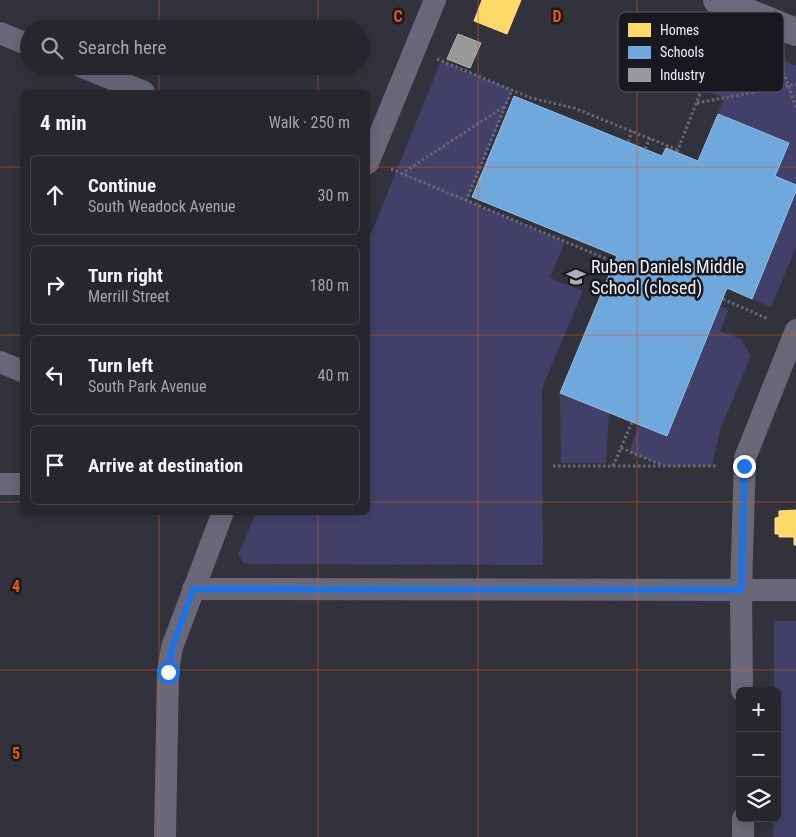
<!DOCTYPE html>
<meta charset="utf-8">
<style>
:root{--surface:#26262d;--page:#323239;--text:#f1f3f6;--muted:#a4a5aa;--line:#424349}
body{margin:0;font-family:"Roboto Condensed",sans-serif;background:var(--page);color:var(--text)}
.controls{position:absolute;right:15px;bottom:15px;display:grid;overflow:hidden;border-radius:8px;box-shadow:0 2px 12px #0003}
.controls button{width:45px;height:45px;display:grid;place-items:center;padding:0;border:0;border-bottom:1px solid var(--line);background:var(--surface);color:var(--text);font:25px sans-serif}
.stop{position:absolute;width:15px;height:15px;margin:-11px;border:4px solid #1a73e8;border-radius:50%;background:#fff}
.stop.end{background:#1a73e8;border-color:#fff;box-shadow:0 1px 5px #0008}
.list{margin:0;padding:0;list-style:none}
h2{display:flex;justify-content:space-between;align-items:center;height:65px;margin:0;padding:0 20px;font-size:21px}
h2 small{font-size:16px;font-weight:400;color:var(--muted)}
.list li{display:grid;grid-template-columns:32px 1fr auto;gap:15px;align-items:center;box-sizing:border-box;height:80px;margin:0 10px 10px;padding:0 10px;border:1px solid var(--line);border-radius:8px}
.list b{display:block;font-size:19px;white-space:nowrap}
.list p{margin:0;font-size:16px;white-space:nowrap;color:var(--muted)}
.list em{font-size:16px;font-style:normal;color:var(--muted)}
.icon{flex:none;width:28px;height:28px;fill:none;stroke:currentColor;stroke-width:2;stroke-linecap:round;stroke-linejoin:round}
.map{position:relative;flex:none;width:796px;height:837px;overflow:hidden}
.search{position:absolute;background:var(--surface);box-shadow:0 2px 12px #0003;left:20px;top:20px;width:350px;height:55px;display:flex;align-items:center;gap:12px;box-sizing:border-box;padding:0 18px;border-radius:28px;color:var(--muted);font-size:19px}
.panel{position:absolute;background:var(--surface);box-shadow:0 2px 12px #0003;left:20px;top:90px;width:350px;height:425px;border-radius:8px}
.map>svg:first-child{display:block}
.green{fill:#424069}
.homes{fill:#ffd966;stroke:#fae093}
.schools{fill:#6fa8dc;stroke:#96bee5}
.industry{fill:#999;stroke:#b3b3b6}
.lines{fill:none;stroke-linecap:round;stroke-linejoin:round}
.path{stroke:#686773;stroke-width:3;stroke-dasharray:2.5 2.5;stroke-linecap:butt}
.street{stroke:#686878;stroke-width:22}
.secondary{stroke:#6a697c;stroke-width:28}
.route{stroke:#1a73e8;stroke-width:6}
.grid{fill:none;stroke:#e8590c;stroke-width:1;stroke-opacity:0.55}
.labels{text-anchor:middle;stroke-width:5;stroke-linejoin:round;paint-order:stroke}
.poi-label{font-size:18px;fill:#f0f0fb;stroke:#18181f;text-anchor:start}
.key{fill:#18181f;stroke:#595961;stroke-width:1}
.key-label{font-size:14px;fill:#f0f0fb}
.grid-label{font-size:16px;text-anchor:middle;font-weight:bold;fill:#e8590c;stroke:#18181f;stroke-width:5;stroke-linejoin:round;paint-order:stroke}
</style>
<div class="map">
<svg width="796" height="837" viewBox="0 0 796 837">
<rect width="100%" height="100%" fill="#32323c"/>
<path class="green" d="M724 33 796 66V185L775 176 788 143 718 114 724 98 702 88Z
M441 61 512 90 467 201 565 242 550 278 583 291 542 388 543 565 245 564 238 555 256 513 368 512V241Z
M796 191V247L771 307 752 299Z
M720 306 729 309 720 331 741 339 751 356 720 430 712 466H664L629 452 639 425 667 436Z
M560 393 609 412 606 463H561Z
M774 621H796V837H773V818H777V691H774Z"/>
<path class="homes" d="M482 0H521L507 34 474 21Z
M796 510V545H794V537H779V534H775V518L779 517V511Z"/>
<path class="schools" d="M514 96 662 156 666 148 698 161 718 114 789 143 775 176 796 185V191L752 299 727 288 667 436 560 393 617 256 472 197Z"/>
<path class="industry" d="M458 34 481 43 470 68 447 59Z"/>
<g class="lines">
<path class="path" d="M777 53 796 108
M437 59 531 98 574 108 678 150
M697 103 796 84
M628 142 632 131
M645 149 650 138
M677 152 724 33
M391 169 614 262
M401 174 505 106
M466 201 512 90
M723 299 768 319
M621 448 662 465
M553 466H716
M613 466 632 422"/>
<path class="street" d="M0 33 29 45
M80 66 144 92
M368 163 435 0
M0 362 22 371
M0 484H22
M193 589 796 590
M742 691 741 590 745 458 796 330
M743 818V837
M165 837 168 672 172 647 223 512"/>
<path class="secondary" d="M717 0 796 32"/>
</g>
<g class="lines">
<path class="route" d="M168 672 172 647 193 589 741 590 744 466"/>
</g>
<path class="grid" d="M159 0V29M318 0V29M478 0V837M637 0V837M159 66V92M318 66V92M0 167H22M368 167H796M0 335H22M368 335H796M0 502H22M368 502H796M159 512V837M318 512V837M0 670H796"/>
<defs>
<g id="school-bare" transform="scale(1.5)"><path d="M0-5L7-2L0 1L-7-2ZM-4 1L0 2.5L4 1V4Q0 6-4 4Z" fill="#aeaeb8" stroke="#18181f" stroke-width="2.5" paint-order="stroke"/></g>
</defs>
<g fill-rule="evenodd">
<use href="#school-bare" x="576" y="277"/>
</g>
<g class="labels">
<g class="poi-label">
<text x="591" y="273">Ruben Daniels Middle<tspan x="591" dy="21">School (closed)</tspan></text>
</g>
</g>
<rect x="618" y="12" width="166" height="80" rx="8" class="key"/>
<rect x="628" y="23" width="23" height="14" fill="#ffd966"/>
<rect x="628" y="46" width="23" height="13" fill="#6fa8dc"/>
<rect x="628" y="68" width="23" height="14" fill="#999"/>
<g class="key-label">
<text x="660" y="35">Homes</text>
<text x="660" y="57">Schools</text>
<text x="660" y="80">Industry</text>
</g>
<g class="grid-label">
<text x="398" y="22">C</text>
<text x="557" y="22">D</text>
<text x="16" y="592">4</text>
<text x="16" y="759">5</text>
</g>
</svg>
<div class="controls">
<button>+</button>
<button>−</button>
<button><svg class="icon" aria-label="layers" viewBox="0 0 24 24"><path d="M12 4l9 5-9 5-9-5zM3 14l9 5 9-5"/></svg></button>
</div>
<div class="stop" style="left:168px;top:672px"></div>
<div class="stop end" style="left:744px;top:466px"></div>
<div class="search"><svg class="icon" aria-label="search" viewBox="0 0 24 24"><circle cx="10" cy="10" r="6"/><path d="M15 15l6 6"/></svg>Search here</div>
<section class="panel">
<h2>4 min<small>Walk · 250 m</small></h2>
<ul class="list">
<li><svg class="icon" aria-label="ahead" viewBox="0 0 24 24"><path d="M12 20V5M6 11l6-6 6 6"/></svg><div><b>Continue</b><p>South Weadock Avenue</p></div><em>30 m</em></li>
<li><svg class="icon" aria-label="right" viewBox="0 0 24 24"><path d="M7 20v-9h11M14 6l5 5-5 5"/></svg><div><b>Turn right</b><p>Merrill Street</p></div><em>180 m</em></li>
<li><svg class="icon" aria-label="left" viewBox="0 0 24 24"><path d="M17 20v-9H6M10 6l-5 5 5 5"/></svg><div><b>Turn left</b><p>South Park Avenue</p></div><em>40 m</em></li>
<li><svg class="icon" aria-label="arrive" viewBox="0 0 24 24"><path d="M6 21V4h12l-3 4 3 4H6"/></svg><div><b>Arrive at destination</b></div></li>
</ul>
</section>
</div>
